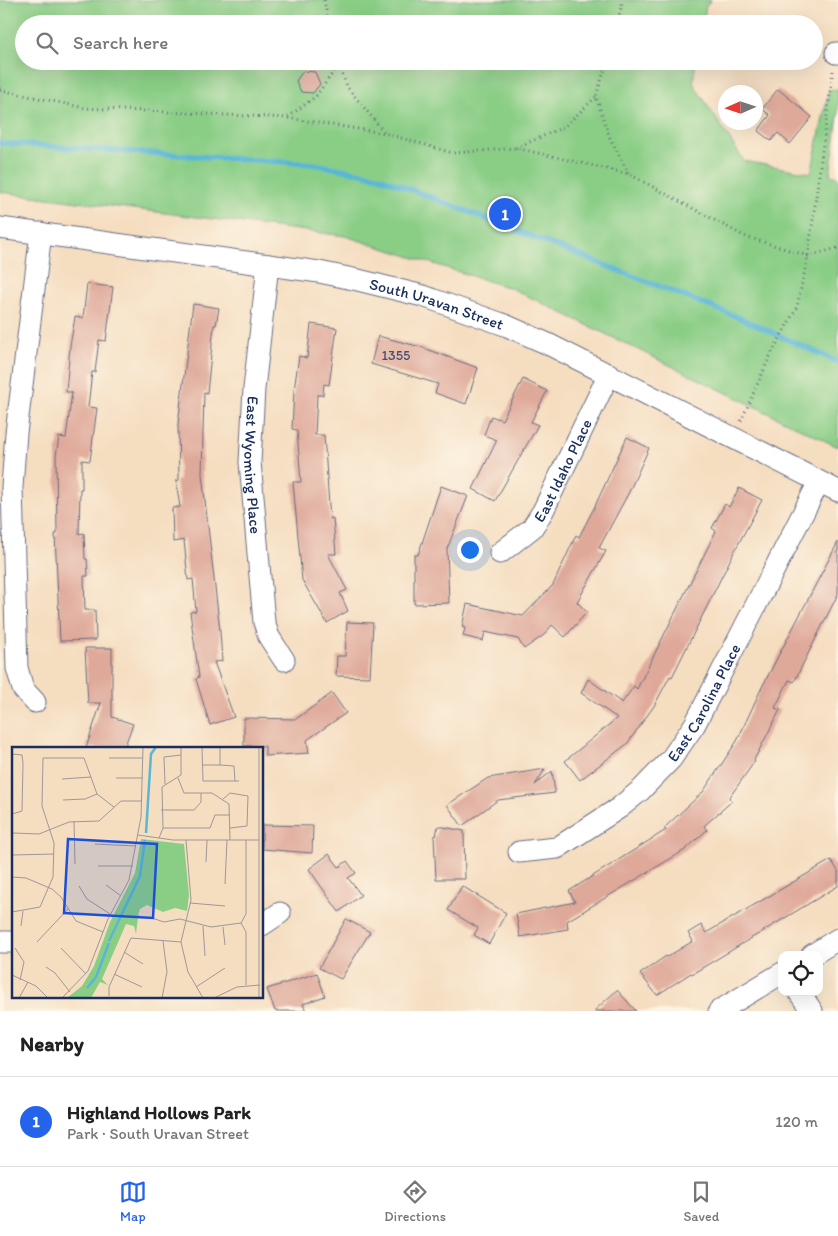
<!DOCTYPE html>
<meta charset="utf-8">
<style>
:root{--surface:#fff;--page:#f6f6f6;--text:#222;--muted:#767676;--line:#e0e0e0;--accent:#2563eb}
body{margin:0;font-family:Itim,sans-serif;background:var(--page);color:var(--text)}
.controls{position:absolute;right:15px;bottom:15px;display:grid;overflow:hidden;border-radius:10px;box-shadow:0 5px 20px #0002}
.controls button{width:45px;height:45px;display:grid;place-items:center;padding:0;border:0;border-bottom:1px solid var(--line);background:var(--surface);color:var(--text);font:25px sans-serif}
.compass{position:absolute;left:718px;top:85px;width:45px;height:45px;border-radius:50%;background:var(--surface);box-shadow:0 5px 20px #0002;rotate:267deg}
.you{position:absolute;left:469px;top:549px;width:18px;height:18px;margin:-12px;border:4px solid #fff;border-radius:50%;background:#1a73e8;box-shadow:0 0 0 8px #1a73e833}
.badge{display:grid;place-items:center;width:32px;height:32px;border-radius:50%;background:var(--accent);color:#fff;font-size:16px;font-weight:700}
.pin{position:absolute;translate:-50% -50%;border:2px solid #fff;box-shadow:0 1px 5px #0006}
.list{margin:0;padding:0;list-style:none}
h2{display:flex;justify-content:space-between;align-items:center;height:65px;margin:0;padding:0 20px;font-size:21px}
h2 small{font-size:16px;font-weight:400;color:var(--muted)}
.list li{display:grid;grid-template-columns:32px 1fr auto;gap:15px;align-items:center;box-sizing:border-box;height:90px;padding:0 20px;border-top:1px solid var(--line)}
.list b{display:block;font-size:19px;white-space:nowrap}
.list p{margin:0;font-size:16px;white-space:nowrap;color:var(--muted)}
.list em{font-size:16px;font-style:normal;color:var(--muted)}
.icon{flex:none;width:28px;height:28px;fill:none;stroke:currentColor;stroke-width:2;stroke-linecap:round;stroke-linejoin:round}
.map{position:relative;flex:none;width:838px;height:1011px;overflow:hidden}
.search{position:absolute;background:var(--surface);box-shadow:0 5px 20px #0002;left:15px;right:15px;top:15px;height:55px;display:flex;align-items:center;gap:12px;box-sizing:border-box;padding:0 18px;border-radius:28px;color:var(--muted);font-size:19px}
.sheet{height:155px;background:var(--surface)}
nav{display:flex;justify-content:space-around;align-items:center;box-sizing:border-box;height:70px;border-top:1px solid var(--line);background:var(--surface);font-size:14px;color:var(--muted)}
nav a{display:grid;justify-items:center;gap:2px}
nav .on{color:var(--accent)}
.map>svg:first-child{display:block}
.green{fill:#8ace86;stroke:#527e72}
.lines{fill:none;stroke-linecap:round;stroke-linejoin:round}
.stream{stroke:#58b6d6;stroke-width:5.5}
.building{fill:#dfa99a}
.minor-casing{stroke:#676c80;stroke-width:23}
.path{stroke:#676c80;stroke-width:3;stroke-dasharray:1 4;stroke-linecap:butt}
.minor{stroke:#fff;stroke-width:21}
.labels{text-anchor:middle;stroke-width:4;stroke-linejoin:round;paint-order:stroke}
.number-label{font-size:14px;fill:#4c4e6d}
.street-label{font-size:16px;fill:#1b2f5e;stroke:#fcf5e5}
.inset-river{fill:none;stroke:#58b6d6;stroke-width:2.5}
.inset-road{fill:none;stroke:#9e9799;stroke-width:1}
.view{fill:#1d4ed8;fill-opacity:0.15;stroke:#1d4ed8;stroke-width:2.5}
.inset-edge{fill:none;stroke:#1b2f5e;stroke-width:2.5}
</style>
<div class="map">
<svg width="838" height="1011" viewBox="0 0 838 1011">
<rect width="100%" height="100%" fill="#fcf5e5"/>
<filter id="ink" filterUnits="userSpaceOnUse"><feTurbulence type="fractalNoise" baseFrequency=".02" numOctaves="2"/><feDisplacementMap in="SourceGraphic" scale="10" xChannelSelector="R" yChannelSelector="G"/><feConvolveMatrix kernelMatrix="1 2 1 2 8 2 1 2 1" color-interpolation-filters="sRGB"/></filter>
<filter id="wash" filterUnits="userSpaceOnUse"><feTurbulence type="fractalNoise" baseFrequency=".0096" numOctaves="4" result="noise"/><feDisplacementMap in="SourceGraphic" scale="20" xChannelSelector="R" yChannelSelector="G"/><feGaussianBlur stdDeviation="1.12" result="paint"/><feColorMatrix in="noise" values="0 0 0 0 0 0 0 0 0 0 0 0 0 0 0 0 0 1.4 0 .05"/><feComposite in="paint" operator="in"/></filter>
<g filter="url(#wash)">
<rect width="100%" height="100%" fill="#f5ddc0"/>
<path class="green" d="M0 0H711L706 6 703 24H24V61H696L693 83 744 161 811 173 829 90 838 89V115L830 175 838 177V447L513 289 345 236 0 192Z"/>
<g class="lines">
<path class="stream" d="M0 143 314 164 377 176 740 318 838 362"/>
</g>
<g id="blocks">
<path class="building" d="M303 71 315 72 320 84 313 93 301 92 296 81Z
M778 89 812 117 790 144 778 133 771 141 758 131 770 115 762 109Z
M87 284 113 287 106 341 99 340 95 372H92L88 407 97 408 90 461 82 460V489H80L79 534 84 533 85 559H87L88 576H84L85 610H95L96 640 60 641 55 534H57L56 456 59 437 66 438 72 392H66L70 346 75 317 83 318Z
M193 304 219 308 216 325H214L207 393 204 392 202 474 220 631 222 661 214 662 234 717 210 725 196 679 199 677 190 612 196 611 193 579 188 580 184 540 173 542 172 508 180 507 176 481 179 480 178 424Z
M311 324 337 328 329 385 324 384 323 395H317L315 435H324L330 519 333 518 336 554H328L347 590 340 593 348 611 327 623 302 580 293 482H301L297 430 292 429 294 390 299 356 307 358Z
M378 336 421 347 478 368 466 404 435 393 438 384 371 364Z
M523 379 547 391 531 422 538 425 495 501 473 489 497 440 484 435 491 416 502 420Z
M627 437 649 448 629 492 599 548 606 551 577 602 587 612 565 637 552 625 544 635 524 649 518 639 485 632 483 641 463 636 465 628 462 627 467 604 523 616 553 585 576 535 579 537 595 506Z
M441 486 468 496 447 549 449 603 414 604V555H418Z
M739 488 762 500 734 552 672 677 670 676 654 706 627 744 580 780 565 761 617 718 581 693 588 679 622 703 634 686 637 689 716 531 712 528 725 504 729 507Z
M838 542V594L794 682 789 680 775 708 780 710 754 760 755 761 729 798 732 801 704 826 707 830 685 850 567 921 568 929 520 937 516 914 575 902 569 891 666 830 664 828 703 792 737 741 761 689Z
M347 622 373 623 370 677 336 676 337 656H345Z
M85 648H112V717L133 724 124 748H86L101 703H88Z
M332 693 346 713 307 740 309 753 265 756V746H244V718L296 719Z
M545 769 535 785 552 771 555 793 498 800 462 826 447 805 488 778Z
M262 825 313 826 312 853 262 849Z
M438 826 464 831 465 879H436L434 836H436Z
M329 854 339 867 347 861 356 873 348 878 361 895 339 912 309 869Z
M831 860 838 871V886L692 974 691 973 657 995 640 974 666 956 667 957 693 941 688 933 701 925 706 933Z
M462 886 506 913 489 944 474 935 478 928 448 910Z
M346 919 370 932 341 979 319 968Z
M317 973 325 996 303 1004 306 1011H275L267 989Z
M617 990 636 1011H594Z"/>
</g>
</g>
<g filter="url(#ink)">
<use href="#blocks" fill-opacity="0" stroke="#676c80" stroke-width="1"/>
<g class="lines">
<g class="minor-casing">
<g id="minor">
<path d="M836 53H838"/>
<path id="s1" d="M0 228 319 272 358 280 423 296 505 325 548 344 838 491"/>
<path id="s2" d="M268 265 254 389 250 462 264 622 269 637 284 660"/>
<path id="s3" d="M500 553 532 528 543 511 609 374"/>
<path d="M35 702 23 689 17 668 12 487 16 433 41 233"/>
<path id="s4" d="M519 852 557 848 619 808 641 790 671 759 695 724 819 482"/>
<path d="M262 925 280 913"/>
<path d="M0 942H14"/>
<path d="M812 955 838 939"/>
<path d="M799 992 812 1011"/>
<path d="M719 1011 782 973"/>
</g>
</g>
<path class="path" d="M324 0 329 24
M617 24 623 0
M336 61 348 88 384 132
M607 61 596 97 610 138 629 174
M0 90 85 108 287 118 384 133 453 153 516 148 629 174 744 236 808 256 838 248
M288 117 316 96 337 67
M516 148 564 127 596 97
M741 421 771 354 797 307 808 256 833 71"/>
<use href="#minor" class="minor"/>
</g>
</g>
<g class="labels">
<g class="number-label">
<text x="396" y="360">1355</text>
</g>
<g class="street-label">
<text dy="6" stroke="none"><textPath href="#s1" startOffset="444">South Uravan Street</textPath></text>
<text dy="6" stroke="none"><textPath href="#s2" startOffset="201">East Wyoming Place</textPath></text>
<text dy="6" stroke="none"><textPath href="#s3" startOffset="106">East Idaho Place</textPath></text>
<text dy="6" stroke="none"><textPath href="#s4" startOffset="249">East Carolina Place</textPath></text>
</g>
</g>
<g transform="translate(12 747)">
<rect width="251" height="251" fill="#f5ddc0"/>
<path d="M129 92 172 97 177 148 175 164 163 161 151 165 135 158 128 162 126 168 134 171 126 170 124 187 122 179 114 177 90 232 96 238 88 235 79 251H55L70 239 82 219 98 175 123 126Z" fill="#8ace86"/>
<path class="inset-river" d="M134 86 139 7 144 0M97 194 128 129 133 93M75 241 84 230 97 196"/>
<path class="inset-road" d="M190 0 191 34H223M208 0V18L222 19 223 34H227M247 0V251M0 7 10 8 11 16 10 64 0 67M97 11H131M190 18H208M104 31H131M166 31 172 46H200L217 57 218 93M50 32 79 30M153 37 152 10 169 8M211 52 218 46 236 49 235 79 218 81M51 53 73 52 85 47M149 63H182L189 55V46M62 74 63 117M151 81H198L203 68H218M1 86 27 87 57 75 87 74 109 54H130M126 88 161 93H247M147 91 151 81 150 40 169 28V0M174 93 179 153 169 195 176 225 191 251M83 97 124 99M1 108 42 107M194 115 195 93M86 119H121M0 130 14 131 40 142 49 150 64 174 91 185M213 137 215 93M94 138 109 149M67 139 75 152 98 167M178 156 213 159M0 165 28 160 41 130 42 96 30 59 31 11H72L85 47 102 60M137 170 152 175 168 172 199 180 229 176M229 176 234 167V93M229 176 234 185V238M9 179 11 164M191 179 193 209M211 180 213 198M25 195 56 162M3 201 12 215 8 233M49 201 74 227M112 205 131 217M34 220 43 226 58 245M102 227 130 240M0 228 24 239 36 251M184 240 213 221M97 249V240L119 191 169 195M7 251 16 235M50 251 76 224 96 172 117 133 129 70 131 0M94 251H110M150 251 155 225 151 194M202 251 225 240 248 238M251 251V0"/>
<path class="view" d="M56 92 145 97 141 171 52 166Z"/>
<rect width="251" height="251" class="inset-edge"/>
</g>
</svg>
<div class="controls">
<button><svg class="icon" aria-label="locate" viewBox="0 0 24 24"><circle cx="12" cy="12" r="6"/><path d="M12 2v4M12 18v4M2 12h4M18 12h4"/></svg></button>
</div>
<svg class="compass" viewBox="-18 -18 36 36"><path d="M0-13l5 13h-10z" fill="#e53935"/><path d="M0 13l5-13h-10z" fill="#767676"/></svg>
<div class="you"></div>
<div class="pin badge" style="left:505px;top:214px">1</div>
<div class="search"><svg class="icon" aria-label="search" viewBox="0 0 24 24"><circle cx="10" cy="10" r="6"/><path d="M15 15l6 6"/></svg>Search here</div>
</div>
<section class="sheet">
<h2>Nearby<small></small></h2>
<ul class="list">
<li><span class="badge">1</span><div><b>Highland Hollows Park</b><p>Park · South Uravan Street</p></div><em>120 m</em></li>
</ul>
</section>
<nav>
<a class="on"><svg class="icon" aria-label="map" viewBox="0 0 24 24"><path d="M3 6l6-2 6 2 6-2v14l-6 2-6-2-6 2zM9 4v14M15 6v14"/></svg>Map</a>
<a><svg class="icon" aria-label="directions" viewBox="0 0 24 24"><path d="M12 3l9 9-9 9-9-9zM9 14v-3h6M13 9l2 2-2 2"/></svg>Directions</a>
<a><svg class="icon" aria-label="saved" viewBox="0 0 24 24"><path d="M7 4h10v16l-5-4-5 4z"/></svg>Saved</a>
</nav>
